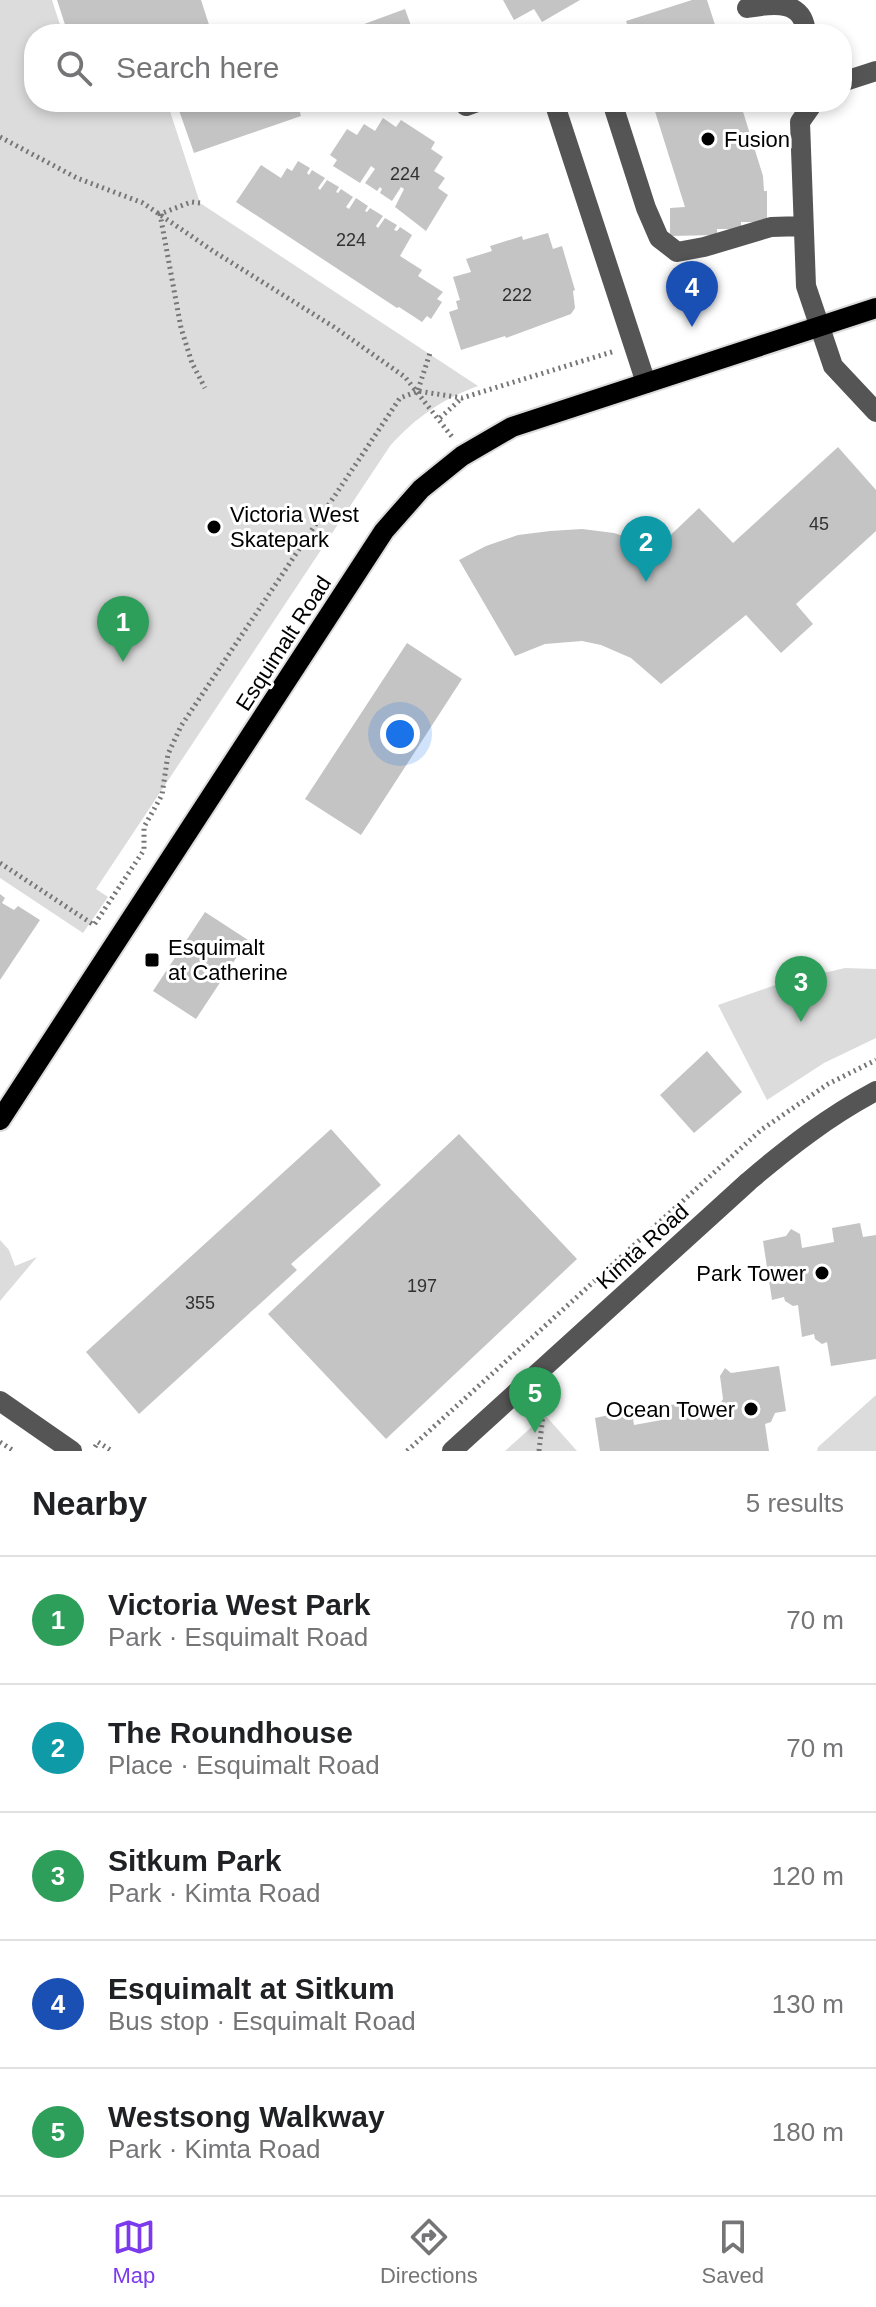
<!DOCTYPE html>
<meta charset="utf-8">
<style>
:root{--surface:#fff;--page:#f6f6f6;--text:#202124;--muted:#757577;--line:#e0e0e0;--accent:#7c3aed}
body{margin:0;font-family:Helvetica,sans-serif;background:var(--page);color:var(--text)}
.you{position:absolute;left:400px;top:734px;width:28px;height:28px;margin:-20px;border:6px solid #fff;border-radius:50%;background:#1a73e8;box-shadow:0 0 0 12px #1a73e833}
.badge{display:grid;place-items:center;width:52px;height:52px;border-radius:50%;background:var(--accent);color:#fff;font-size:26px;font-weight:700}
.pin{position:absolute;translate:-50% -66px;filter:drop-shadow(0 2px 4px #0008)}
.pin::after{content:'';position:absolute;top:42px;width:28px;height:24px;background:inherit;clip-path:polygon(0 0,100% 0,50% 100%)}
.list{margin:0;padding:0;list-style:none}
h2{display:flex;justify-content:space-between;align-items:center;height:104px;margin:0;padding:0 32px;font-size:34px}
h2 small{font-size:26px;font-weight:400;color:var(--muted)}
.list li{display:grid;grid-template-columns:52px 1fr auto;gap:24px;align-items:center;box-sizing:border-box;height:128px;padding:0 32px;border-top:2px solid var(--line)}
.list b{display:block;font-size:30px;white-space:nowrap}
.list p{margin:0;font-size:26px;white-space:nowrap;color:var(--muted)}
.list em{font-size:26px;font-style:normal;color:var(--muted)}
.icon{flex:none;width:44px;height:44px;fill:none;stroke:currentColor;stroke-width:2;stroke-linecap:round;stroke-linejoin:round}
.map{position:relative;flex:none;width:876px;height:1451px;overflow:hidden}
.search{position:absolute;background:var(--surface);box-shadow:0 4px 12px #0003;left:24px;right:24px;top:24px;height:88px;display:flex;align-items:center;gap:20px;box-sizing:border-box;padding:0 28px;border-radius:32px;color:var(--muted);font-size:30px}
.sheet{height:744px;background:var(--surface)}
nav{display:flex;justify-content:space-around;align-items:center;box-sizing:border-box;height:112px;border-top:2px solid var(--line);background:var(--surface);font-size:22px;color:var(--muted)}
nav a{display:grid;justify-items:center;gap:4px}
nav .on{color:var(--accent)}
.map>svg:first-child{display:block}
.green{fill:#dcdcdc}
.building{fill:#c4c4c4}
.lines{fill:none;stroke-linecap:round;stroke-linejoin:round}
.major-casing{stroke:#dbdbdb;stroke-width:24}
.path{stroke:#777;stroke-width:5;stroke-dasharray:2 4;stroke-linecap:butt}
.minor{stroke:#555;stroke-width:20}
.major{stroke:#000;stroke-width:20}
.poi-dot{fill:#000;stroke:#fff;stroke-width:3}
.labels{text-anchor:middle;stroke-width:6;stroke-linejoin:round;paint-order:stroke}
.number-label{font-size:18px;fill:#313131}
.poi-label{font-size:22px;fill:#000;stroke:#fff;text-anchor:start}
.street-label{font-size:22px;fill:#000;stroke:#fff}
</style>
<div class="map">
<svg width="876" height="1451" viewBox="0 0 876 1451">
<rect width="100%" height="100%" fill="#fff"/>
<path class="green" d="M0 0H52L63 34H34V102H167L200 203 478 386C442 399 415 418 390 446L96 889 108 897 83 933 0 878Z
M845 968 876 969V1038L824 1063 767 1100 718 1005 781 983Z
M0 1240 9 1250 15 1266 37 1257 0 1301Z
M876 1395V1451H817L818 1447Z
M545 1415 577 1451H505Z"/>
<path class="building" d="M57 0H201L212 34H68Z
M503 0H580L542 22 534 9 514 20Z
M692 0H707L718 34H630L626 21Z
M405 9 414 34H337Z
M176 102H319L299 109 301 116 194 153Z
M320 102H338L322 108Z
M652 102H740L763 176 764 191H767V222H741V229H717V235L670 236V208L685 207Z
M383 118 396 127 401 120 435 142 431 149 443 157 434 171 445 178 438 188 448 195 426 231 395 207 404 189 401 187 392 201 380 193 382 189 380 187 377 191 365 183 375 169 371 166 360 183 333 166 337 160 330 155 347 129 357 135 364 124 375 131Z
M298 161 310 168 307 173 309 175 312 170 325 178 318 188 320 190 327 180 339 187 336 192 338 193 341 189 353 197 346 207 349 209 356 198 368 206 365 211 367 212 370 208 383 216 376 226 378 228 385 218 397 225 394 230 397 231 400 227 412 235 400 256 422 270 418 276 443 292 437 299 442 302 431 319 427 316 422 322 399 307 397 308 236 202 261 165 281 178 287 168 292 171Z
M548 233 553 249 562 246 575 290 573 291 575 308 571 314 506 338 505 336 461 350 449 312 458 309 456 301 460 300 453 277 471 272 466 259 492 251 490 246 522 236 523 240Z
M838 447 876 490V531L796 604 813 624 781 653 746 615 661 684 631 658 601 645 582 641 545 644 515 656 459 560 486 546 518 535 550 531 582 529 614 533 658 547 699 508 733 543Z
M407 643 462 679 361 835 305 799Z
M0 894 5 898 2 903 14 910 18 906 40 920 0 980Z
M205 912 248 940 196 1019 153 991Z
M707 1051 742 1092 694 1133 660 1095Z
M331 1129 381 1185 291 1264 297 1270 139 1414 86 1352Z
M459 1134 577 1259 386 1439 268 1314Z
M860 1223 863 1237 876 1235V1359L831 1366 827 1342 822 1344 815 1339 814 1334 802 1337 798 1305 793 1306 785 1301 784 1297 772 1300 763 1241 786 1236 791 1229 800 1234 802 1248 834 1242 832 1228Z
M779 1366 786 1411 775 1413 771 1422 765 1424 769 1451H600L595 1418 618 1413 624 1407 632 1412 634 1425 667 1419 665 1406 692 1401 695 1415 715 1412 723 1399 720 1376 725 1368 731 1373Z"/>
<g class="lines">
<g class="major-casing">
<path id="major" d="M0 1120 384 531 421 489 462 456 512 427 876 308"/>
</g>
<path class="path" d="M0 137 77 178 143 203 213 251 334 327 405 377 453 438
M200 203 191 202 160 214 181 328 192 363 205 388
M418 390 430 353
M440 418 462 398
M0 863 94 925 144 850V827L162 795 168 754 181 726 400 398 418 391 462 398 615 351
M0 1442 14 1451
M95 1447 98 1442 112 1451
M407 1451 761 1130 828 1084 876 1060
M539 1451 545 1396"/>
<path class="minor" d="M747 8C775 3 804 0 806 34
M842 82 876 71
M554 102 646 383
M612 102 646 208 659 238 677 252 704 247 771 227 803 226
M814 102 800 122 806 286 833 366 876 412
M466 106 477 102
M0 1401 72 1451
M452 1451 749 1181C789 1147 829 1116 876 1091"/>
<use href="#major" class="major"/>
</g>
<g class="poi-dot">
<circle cx="708" cy="139" r="8"/>
<circle cx="214" cy="527" r="8"/>
<rect x="144" y="952" width="16" height="16" rx="4"/>
<circle cx="822" cy="1273" r="8"/>
<circle cx="751" cy="1409" r="8"/>
</g>
<g class="labels">
<g class="number-label">
<text x="405" y="180">224</text>
<text x="351" y="246">224</text>
<text x="517" y="301">222</text>
<text x="819" y="530">45</text>
<text x="422" y="1292">197</text>
<text x="200" y="1309">355</text>
</g>
<g class="poi-label">
<text x="724" y="147">Fusion</text>
<text x="230" y="522">Victoria West<tspan x="230" dy="25">Skatepark</tspan></text>
<text x="168" y="955">Esquimalt<tspan x="168" dy="25">at Catherine</tspan></text>
<text x="806" y="1281" text-anchor="end">Park Tower</text>
<text x="735" y="1417" text-anchor="end">Ocean Tower</text>
</g>
<g class="street-label">
<text transform="translate(283 643) rotate(-57)" y="8">Esquimalt Road</text>
<text transform="translate(642 1246) rotate(-42)" y="8">Kimta Road</text>
</g>
</g>
</svg>
<div class="you"></div>
<div class="pin badge" style="left:123px;top:662px;background:#2e9e5b">1</div>
<div class="pin badge" style="left:646px;top:582px;background:#0f9aa8">2</div>
<div class="pin badge" style="left:801px;top:1022px;background:#2e9e5b">3</div>
<div class="pin badge" style="left:692px;top:327px;background:#1a4fb4">4</div>
<div class="pin badge" style="left:535px;top:1433px;background:#2e9e5b">5</div>
<div class="search"><svg class="icon" aria-label="search" viewBox="0 0 24 24"><circle cx="10" cy="10" r="6"/><path d="M15 15l6 6"/></svg>Search here</div>
</div>
<section class="sheet">
<h2>Nearby<small>5 results</small></h2>
<ul class="list">
<li><span class="badge" style="background:#2e9e5b">1</span><div><b>Victoria West Park</b><p>Park · Esquimalt Road</p></div><em>70 m</em></li>
<li><span class="badge" style="background:#0f9aa8">2</span><div><b>The Roundhouse</b><p>Place · Esquimalt Road</p></div><em>70 m</em></li>
<li><span class="badge" style="background:#2e9e5b">3</span><div><b>Sitkum Park</b><p>Park · Kimta Road</p></div><em>120 m</em></li>
<li><span class="badge" style="background:#1a4fb4">4</span><div><b>Esquimalt at Sitkum</b><p>Bus stop · Esquimalt Road</p></div><em>130 m</em></li>
<li><span class="badge" style="background:#2e9e5b">5</span><div><b>Westsong Walkway</b><p>Park · Kimta Road</p></div><em>180 m</em></li>
</ul>
</section>
<nav>
<a class="on"><svg class="icon" aria-label="map" viewBox="0 0 24 24"><path d="M3 6l6-2 6 2 6-2v14l-6 2-6-2-6 2zM9 4v14M15 6v14"/></svg>Map</a>
<a><svg class="icon" aria-label="directions" viewBox="0 0 24 24"><path d="M12 3l9 9-9 9-9-9zM9 14v-3h6M13 9l2 2-2 2"/></svg>Directions</a>
<a><svg class="icon" aria-label="saved" viewBox="0 0 24 24"><path d="M7 4h10v16l-5-4-5 4z"/></svg>Saved</a>
</nav>
